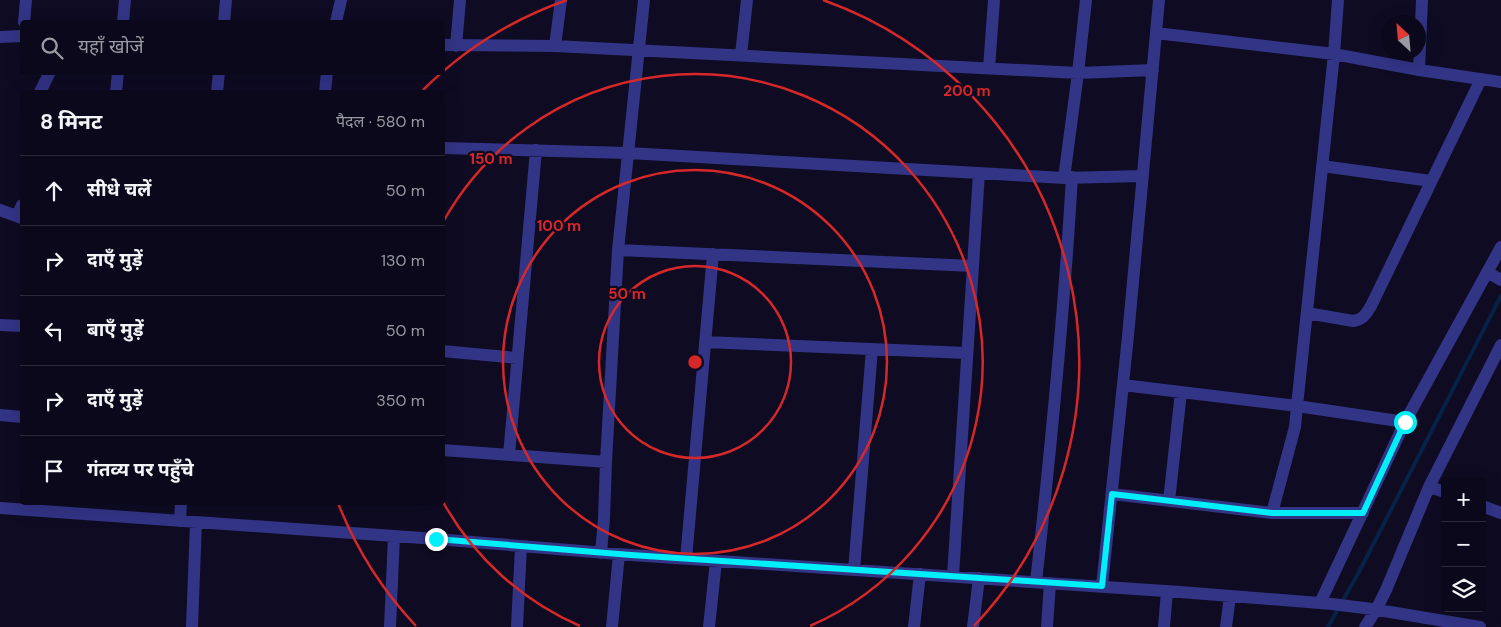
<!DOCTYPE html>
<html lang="hi">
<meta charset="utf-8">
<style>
:root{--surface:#0a081a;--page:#181627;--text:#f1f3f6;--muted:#999aa2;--line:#2a2939}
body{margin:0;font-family:"DM Sans","Noto Sans Devanagari",sans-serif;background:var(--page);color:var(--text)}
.controls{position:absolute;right:15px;bottom:15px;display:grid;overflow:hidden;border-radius:5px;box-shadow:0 5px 20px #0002}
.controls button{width:45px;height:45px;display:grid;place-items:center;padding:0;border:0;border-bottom:1px solid var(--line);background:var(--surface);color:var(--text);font:25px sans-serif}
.compass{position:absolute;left:1381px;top:15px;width:45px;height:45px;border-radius:50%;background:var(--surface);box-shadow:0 5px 20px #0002;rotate:334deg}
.stop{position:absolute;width:15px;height:15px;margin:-11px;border:4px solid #00eff8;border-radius:50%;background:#fff}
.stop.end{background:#00eff8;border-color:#fff;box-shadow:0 1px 5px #0008}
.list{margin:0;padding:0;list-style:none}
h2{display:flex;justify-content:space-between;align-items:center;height:65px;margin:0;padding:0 20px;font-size:21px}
h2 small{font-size:16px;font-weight:400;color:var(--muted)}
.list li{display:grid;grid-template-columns:32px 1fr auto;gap:15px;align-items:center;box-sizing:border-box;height:70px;padding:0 20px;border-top:1px solid var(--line)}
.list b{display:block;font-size:19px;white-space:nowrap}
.list em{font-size:16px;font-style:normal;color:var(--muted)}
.icon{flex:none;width:28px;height:28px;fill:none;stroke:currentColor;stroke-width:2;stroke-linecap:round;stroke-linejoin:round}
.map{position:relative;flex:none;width:1501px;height:627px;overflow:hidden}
.search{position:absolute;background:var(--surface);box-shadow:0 5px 20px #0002;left:20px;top:20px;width:425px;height:55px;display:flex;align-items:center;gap:12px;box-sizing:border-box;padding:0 18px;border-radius:5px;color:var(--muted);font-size:19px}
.panel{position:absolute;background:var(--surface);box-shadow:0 5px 20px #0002;left:20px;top:90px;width:425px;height:415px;border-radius:5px}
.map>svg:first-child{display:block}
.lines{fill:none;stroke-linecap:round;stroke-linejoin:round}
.stream{stroke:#072247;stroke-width:4}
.minor{stroke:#323486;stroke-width:12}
.route{stroke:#00eff8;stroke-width:6}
.ring{fill:none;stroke:#d62828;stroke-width:2.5}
.centre{fill:#d62828;stroke:#0e0b23;stroke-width:2.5}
.ring-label{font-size:15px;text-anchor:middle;font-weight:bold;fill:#d62828;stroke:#0e0b23;stroke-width:4.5;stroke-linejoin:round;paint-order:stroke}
</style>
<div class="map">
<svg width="1501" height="627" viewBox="0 0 1501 627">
<rect width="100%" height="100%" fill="#0e0b23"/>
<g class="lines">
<path class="stream" d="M1328 627 1360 570 1501 296"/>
<path class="minor" d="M1338 0 1334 54 1297 406 1405 422 1501 247
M24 22 26 0
M123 22 125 0
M224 22 226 0
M336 22 341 0
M1156 33 1334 54 1419 70 1501 82
M0 37 22 36
M442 45 555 46 1078 73 1153 70
M456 46 460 0
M555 46 561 0
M741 55 747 0
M989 68 994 0
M1419 70 1422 0
M40 92 50 72
M116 92 118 72
M217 92 219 72
M325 92 327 72
M442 148 628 153 1064 178 1142 176
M1322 166 1431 181
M1064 178 1078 73 1086 0
M0 210 22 218
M17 216 22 205
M618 250 973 266
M1487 272 1501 280
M1307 313 1353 321C1363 320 1366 314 1371 306L1481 79
M0 325 22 326
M705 342 967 353
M442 351 517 358
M0 415 22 417
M442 450 606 462
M509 455 536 150
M1429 487 1445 492
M1112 494 1272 513 1295 427 1297 406 1123 385
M1169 501 1181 392
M1482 506 1501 513
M0 508 436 539 631 555 1180 592 1332 604 1372 609 1480 627
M1272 513H1363
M180 521 181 502
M601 553 604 519 606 462 618 250 644 0
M686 559 713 254
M854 570 872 349
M953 576 979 173
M1036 582C1051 447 1064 313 1072 177
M1102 586 1128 336 1159 0
M1320 603 1405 422
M192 627 196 522
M390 627 394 536
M517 627 521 546
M612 627 619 554
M709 627 716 561
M914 627 920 574
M973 627 979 578
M1047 627 1050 583
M1164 627 1167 591
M1226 627 1230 596
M1365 627 1376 610 1386 590 1429 487 1501 345"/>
</g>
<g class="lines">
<path class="route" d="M436 539 631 555 1102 586 1112 494 1272 513H1363L1405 422"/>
</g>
<g class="ring">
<circle cx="695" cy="362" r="96"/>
<circle cx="695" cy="362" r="192"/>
<path d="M580 626A288 288 0 0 1 443 502M443 222A288 288 0 1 1 810 626"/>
<path d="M416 626A384 384 0 0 1 338 503M423 90A384 384 0 0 1 567 0M823 0A384 384 0 0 1 974 626"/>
</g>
<circle cx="695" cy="362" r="8" class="centre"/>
<g class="ring-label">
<text x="967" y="96">200 m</text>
<text x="491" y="164">150 m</text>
<text x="559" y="231">100 m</text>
<text x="627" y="299">50 m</text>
</g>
</svg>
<div class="controls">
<button>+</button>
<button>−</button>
<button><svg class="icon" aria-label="layers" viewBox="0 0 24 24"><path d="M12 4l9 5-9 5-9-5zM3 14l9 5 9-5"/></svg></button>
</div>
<svg class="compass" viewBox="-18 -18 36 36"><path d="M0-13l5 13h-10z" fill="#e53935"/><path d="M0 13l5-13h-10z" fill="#999aa2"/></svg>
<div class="stop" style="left:1405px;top:422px"></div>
<div class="stop end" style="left:436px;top:539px"></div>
<div class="search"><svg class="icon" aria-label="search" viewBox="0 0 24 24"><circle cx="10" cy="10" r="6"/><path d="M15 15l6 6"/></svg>यहाँ खोजें</div>
<section class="panel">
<h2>8 मिनट<small>पैदल · 580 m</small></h2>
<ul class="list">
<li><svg class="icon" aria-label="ahead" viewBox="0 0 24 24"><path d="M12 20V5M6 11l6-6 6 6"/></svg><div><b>सीधे चलें</b></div><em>50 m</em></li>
<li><svg class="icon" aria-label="right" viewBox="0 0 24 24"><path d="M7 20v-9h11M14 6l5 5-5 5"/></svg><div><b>दाएँ मुड़ें</b></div><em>130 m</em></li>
<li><svg class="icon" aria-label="left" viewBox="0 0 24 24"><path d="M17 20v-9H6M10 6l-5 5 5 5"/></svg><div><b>बाएँ मुड़ें</b></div><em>50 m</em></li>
<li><svg class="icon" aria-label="right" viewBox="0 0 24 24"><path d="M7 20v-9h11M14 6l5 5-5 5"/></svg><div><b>दाएँ मुड़ें</b></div><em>350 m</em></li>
<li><svg class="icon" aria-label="arrive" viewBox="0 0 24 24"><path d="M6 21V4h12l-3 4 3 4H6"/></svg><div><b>गंतव्य पर पहुँचे</b></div></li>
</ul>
</section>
</div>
